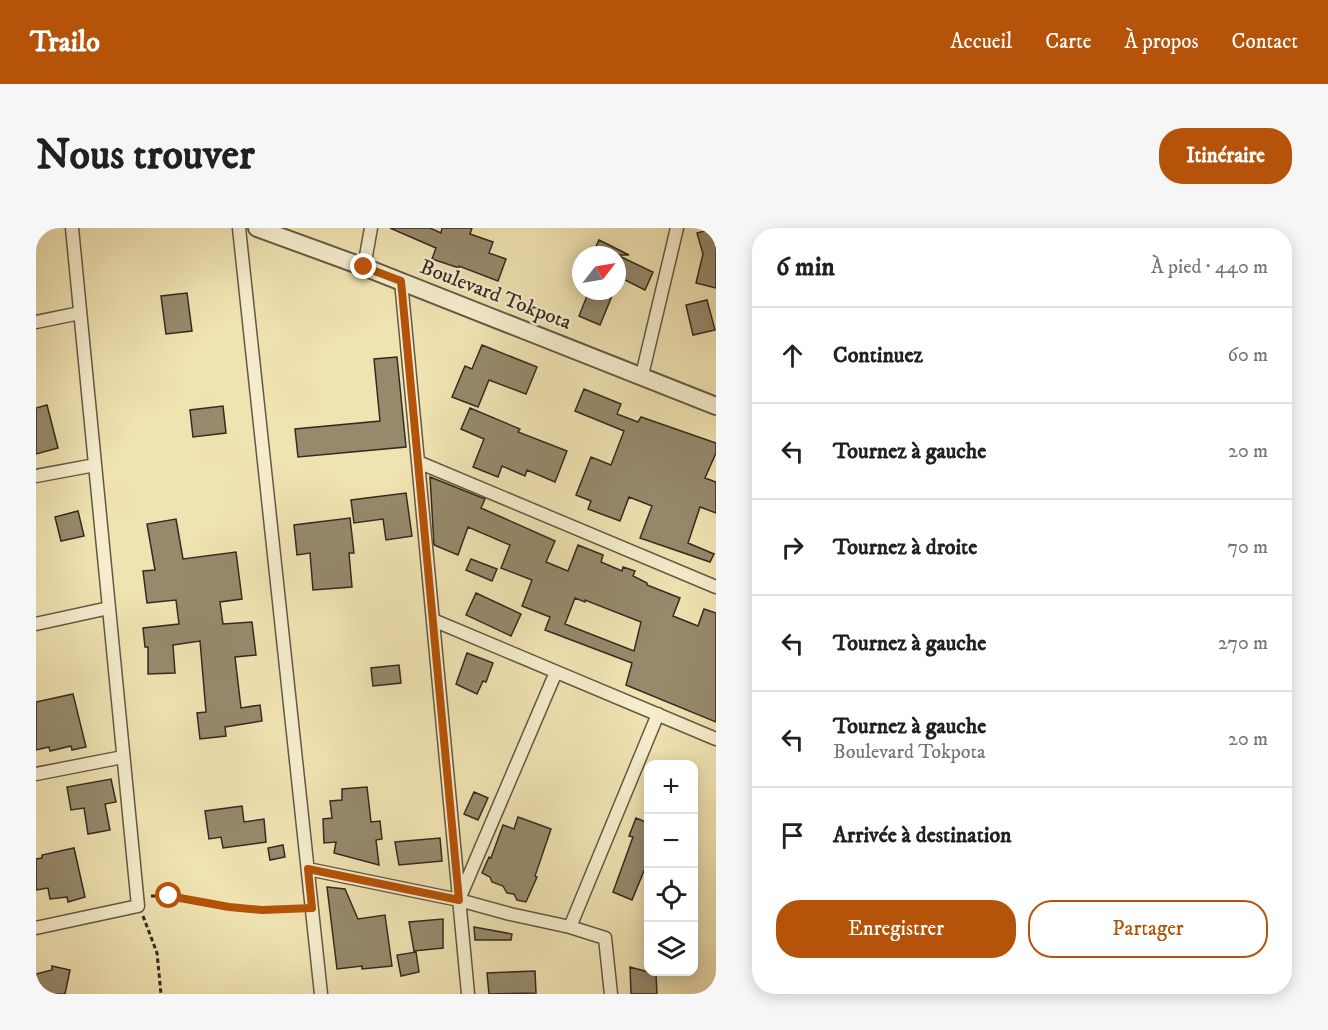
<!DOCTYPE html>
<html lang="fr">
<meta charset="utf-8">
<style>
:root{--surface:#fff;--page:#f6f6f6;--text:#202124;--muted:#757577;--line:#e0e0e0;--accent:#b45309}
body{margin:0;font-family:"IM FELL DW Pica",serif;background:var(--page);color:var(--text)}
.controls{position:absolute;right:18px;bottom:18px;display:grid;overflow:hidden;border-radius:12px;box-shadow:0 3px 15px #0003}
.controls button{width:54px;height:54px;display:grid;place-items:center;padding:0;border:0;border-bottom:2px solid var(--line);background:var(--surface);color:var(--text);font:30px sans-serif}
.compass{position:absolute;left:536px;top:18px;width:54px;height:54px;border-radius:50%;background:var(--surface);box-shadow:0 3px 15px #0003;rotate:59deg}
.stop{position:absolute;width:18px;height:18px;margin:-14px;border:4px solid #b45309;border-radius:50%;background:#fff}
.stop.end{background:#b45309;border-color:#fff;box-shadow:0 2px 6px #0008}
.list{margin:0;padding:0;list-style:none}
h2{display:flex;justify-content:space-between;align-items:center;height:78px;margin:0;padding:0 24px;font-size:26px}
h2 small{font-size:20px;font-weight:400;color:var(--muted)}
.list li{display:grid;grid-template-columns:39px 1fr auto;gap:18px;align-items:center;box-sizing:border-box;height:96px;padding:0 24px;border-top:2px solid var(--line)}
.list b{display:block;font-size:22px;white-space:nowrap}
.list p{margin:0;font-size:20px;white-space:nowrap;color:var(--muted)}
.list em{font-size:20px;font-style:normal;color:var(--muted)}
.actions{display:flex;gap:12px;padding:18px 24px}
.actions a{flex:1;padding:14px 0;border:2px solid var(--accent);border-radius:24px;text-align:center;font-size:21px;color:var(--accent)}
.actions .main{background:var(--accent);color:#fff}
.icon{flex:none;width:33px;height:33px;fill:none;stroke:currentColor;stroke-width:2;stroke-linecap:round;stroke-linejoin:round}
.map{position:relative;flex:none;width:680px;height:766px;overflow:hidden;border-radius:24px}
header{display:flex;align-items:center;gap:36px;box-sizing:border-box;height:84px;padding:0 30px;background:var(--accent);color:#fff}
header strong{font-size:28px}
nav{display:flex;gap:33px;margin-inline-start:auto;font-size:21px}
.intro{display:flex;align-items:center;justify-content:space-between;box-sizing:border-box;height:144px;padding:0 36px}
h1{margin:0;font-size:42px}
.button{padding:15px 27px;border-radius:24px;background:var(--accent);color:#fff;font-size:21px;font-weight:700}
main{display:flex;gap:36px;padding:0 36px}
aside{flex:1;background:var(--surface);border-radius:24px;box-shadow:0 3px 15px #0003}
.map>svg:first-child{display:block}
.building{fill:#968a6c;stroke:#352921;stroke-width:1.5;fill-rule:evenodd}
.lines{fill:none;stroke-linecap:round;stroke-linejoin:round}
.minor-casing{stroke:#645845;stroke-width:15}
.tertiary-casing{stroke:#645845;stroke-width:20}
.path{stroke:#352921;stroke-width:3;stroke-dasharray:4.5 3;stroke-linecap:butt}
.minor{stroke:#f5edcd;stroke-width:12}
.tertiary{stroke:#f5edcd;stroke-width:16}
.route{stroke:#b45309;stroke-width:8}
.labels{text-anchor:middle;stroke-width:5;stroke-linejoin:round;paint-order:stroke}
.street-label{font-size:21px;fill:#352921;stroke:#f5edcd}
</style>
<header>
<strong>Trailo</strong>
<nav><a>Accueil</a><a>Carte</a><a>À propos</a><a>Contact</a></nav>
</header>
<div class="intro"><h1>Nous trouver</h1><a class="button">Itinéraire</a></div>
<main>
<div class="map">
<svg width="680" height="766" viewBox="0 0 680 766">
<rect width="100%" height="100%" fill="#f0e3b2"/>
<filter id="stains"><feTurbulence type="fractalNoise" baseFrequency=".00333" numOctaves="4"/><feColorMatrix values="0 0 0 0 .2 0 0 0 0 .09 0 0 0 0 .02 0 0 0 .5 -.17"/></filter>
<radialGradient id="worn" r=".72"><stop offset=".6" stop-color="#630" stop-opacity="0"/><stop offset="1" stop-color="#630" stop-opacity=".3"/></radialGradient>
<path class="building" d="M354 0H394L405 5 406 0H436L434 6 457 14 453 25 470 31 462 53 423 38V40L396 31 400 20Z
M680 0V60L660 55 667 26 661 5Z
M563 12 593 27H581L617 44 609 62 581 48V27H556Z
M553 63H578L564 97 543 88Z
M151 65 156 103 130 106 125 68Z
M671 72 679 102 657 107 650 77Z
M446 117 501 139 490 166 453 152 442 179 416 169 429 138 436 141Z
M361 129 370 219 262 229 259 201 344 193 338 131Z
M548 161 585 176 581 186 602 194 605 189 680 215V225L669 250 680 254V285L664 279 652 315 678 326 674 334 604 310 616 278 593 269 584 293 552 281 555 273 540 267 555 229 575 237 588 203 539 183Z
M11 177 22 220 0 226V180Z
M187 178 190 205 157 209 154 182Z
M434 180 484 201 482 204 531 223 519 254 491 242 489 248 466 238 462 249 437 239 448 211 425 201Z
M394 249 449 271 445 280 519 313 510 334 532 343 542 317 567 327 565 334 586 343 587 339 599 343 597 348 611 355V357L644 370 637 388 662 398 668 381 680 385V494L590 457 596 435 509 402 514 389 486 378 496 352 465 340 474 317 432 299 422 327 398 317ZM539 370 549 374V372L605 394 598 423 529 396Z
M370 265 376 308 350 312 347 291 318 295 315 272Z
M42 283 48 308 25 313 19 289Z
M314 290 318 325H313L316 359 277 362 274 325 261 327 258 297Z
M140 291 147 331 200 324 206 371 184 374 187 396 216 394 220 427 199 429 205 480 224 477 226 493 189 499 190 508 164 511 161 485 170 484 164 413 137 417 139 445 112 446V419H109L107 400 143 396 140 372 111 375 107 343 119 342 111 296Z
M435 331 461 341 456 353 430 342Z
M440 365 485 386 475 408 430 387Z
M431 425 457 435 450 454 447 453 441 466 420 456Z
M363 437 365 455 337 458 335 440Z
M37 466 50 519 36 522 35 518 14 523 13 519 0 522V474Z
M75 551 80 574 69 576 74 602 52 606 48 580 35 582 31 559Z
M331 559 335 594 344 593 346 611 340 612 343 637 298 625 300 614 288 615 287 591 296 590 294 573 306 572V561Z
M438 564 452 570 442 592 428 586Z
M206 578 208 594 228 591 230 614 187 620 185 609 173 611 169 583Z
M482 589 515 601 499 648 501 649 490 674 481 672 478 666 471 665 467 658 456 654 454 649 446 645 453 629 455 630 467 597 478 601Z
M600 590 612 595V633L596 672 577 664 597 609 593 608Z
M404 610 406 633 363 637 359 614Z
M247 617 249 629 234 632 232 620Z
M38 620 49 669 32 674 31 669 14 671 12 660 0 662V631L6 630V627Z
M291 659 309 661 322 691 349 687 356 738 326 741V738L301 741Z
M407 691V720L378 723 373 694Z
M438 699 476 706 475 712H439Z
M380 724 383 744 365 748 361 727Z
M16 738 34 742 29 766H0V746L16 742Z
M594 739 620 746 621 766H595Z
M499 743 500 765 453 766 451 745Z"/>
<g class="lines">
<g class="minor-casing">
<path id="minor" d="M203 0 285 766
M328 39 335 0
M365 53 432 766
M0 94 44 85
M606 147 641 0
M382 234 680 359
M0 248 59 237
M397 392 680 511
M0 396 73 380
M0 546 87 529
M272 641 423 672 474 686 534 699 569 710 575 766
M424 669 520 444
M534 699 622 486
M0 700 102 678 36 0"/>
</g>
<g class="tertiary-casing">
<path id="tertiary" d="M221 0 328 39 680 178"/>
</g>
<path class="path" d="M115 668C142 668 166 676 193 679 216 683 239 682 263 680
M107 688 121 725 125 766"/>
<use href="#minor" class="minor"/>
<use href="#tertiary" class="tertiary"/>
</g>
<g class="lines">
<path class="route" d="M133 668 193 679 226 682 276 680 272 641 423 672 365 53 328 39"/>
</g>
<g class="labels">
<g class="street-label">
<text transform="translate(460 66) rotate(21)" y="7">Boulevard Tokpota</text>
</g>
</g>
<rect width="100%" height="100%" filter="url(#stains)"/>
<rect width="100%" height="100%" fill="url(#worn)"/>
</svg>
<div class="controls">
<button>+</button>
<button>−</button>
<button><svg class="icon" aria-label="locate" viewBox="0 0 24 24"><circle cx="12" cy="12" r="6"/><path d="M12 2v4M12 18v4M2 12h4M18 12h4"/></svg></button>
<button><svg class="icon" aria-label="layers" viewBox="0 0 24 24"><path d="M12 4l9 5-9 5-9-5zM3 14l9 5 9-5"/></svg></button>
</div>
<svg class="compass" viewBox="-18 -18 36 36"><path d="M0-13l5 13h-10z" fill="#e53935"/><path d="M0 13l5-13h-10z" fill="#757577"/></svg>
<div class="stop" style="left:133px;top:668px"></div>
<div class="stop end" style="left:328px;top:39px"></div>
</div>
<aside>
<h2>6 min<small>À pied · 440 m</small></h2>
<ul class="list">
<li><svg class="icon" aria-label="ahead" viewBox="0 0 24 24"><path d="M12 20V5M6 11l6-6 6 6"/></svg><div><b>Continuez</b></div><em>60 m</em></li>
<li><svg class="icon" aria-label="left" viewBox="0 0 24 24"><path d="M17 20v-9H6M10 6l-5 5 5 5"/></svg><div><b>Tournez à gauche</b></div><em>20 m</em></li>
<li><svg class="icon" aria-label="right" viewBox="0 0 24 24"><path d="M7 20v-9h11M14 6l5 5-5 5"/></svg><div><b>Tournez à droite</b></div><em>70 m</em></li>
<li><svg class="icon" aria-label="left" viewBox="0 0 24 24"><path d="M17 20v-9H6M10 6l-5 5 5 5"/></svg><div><b>Tournez à gauche</b></div><em>270 m</em></li>
<li><svg class="icon" aria-label="left" viewBox="0 0 24 24"><path d="M17 20v-9H6M10 6l-5 5 5 5"/></svg><div><b>Tournez à gauche</b><p>Boulevard Tokpota</p></div><em>20 m</em></li>
<li><svg class="icon" aria-label="arrive" viewBox="0 0 24 24"><path d="M6 21V4h12l-3 4 3 4H6"/></svg><div><b>Arrivée à destination</b></div></li>
</ul>
<div class="actions"><a class="main">Enregistrer</a><a>Partager</a></div>
</aside>
</main>
